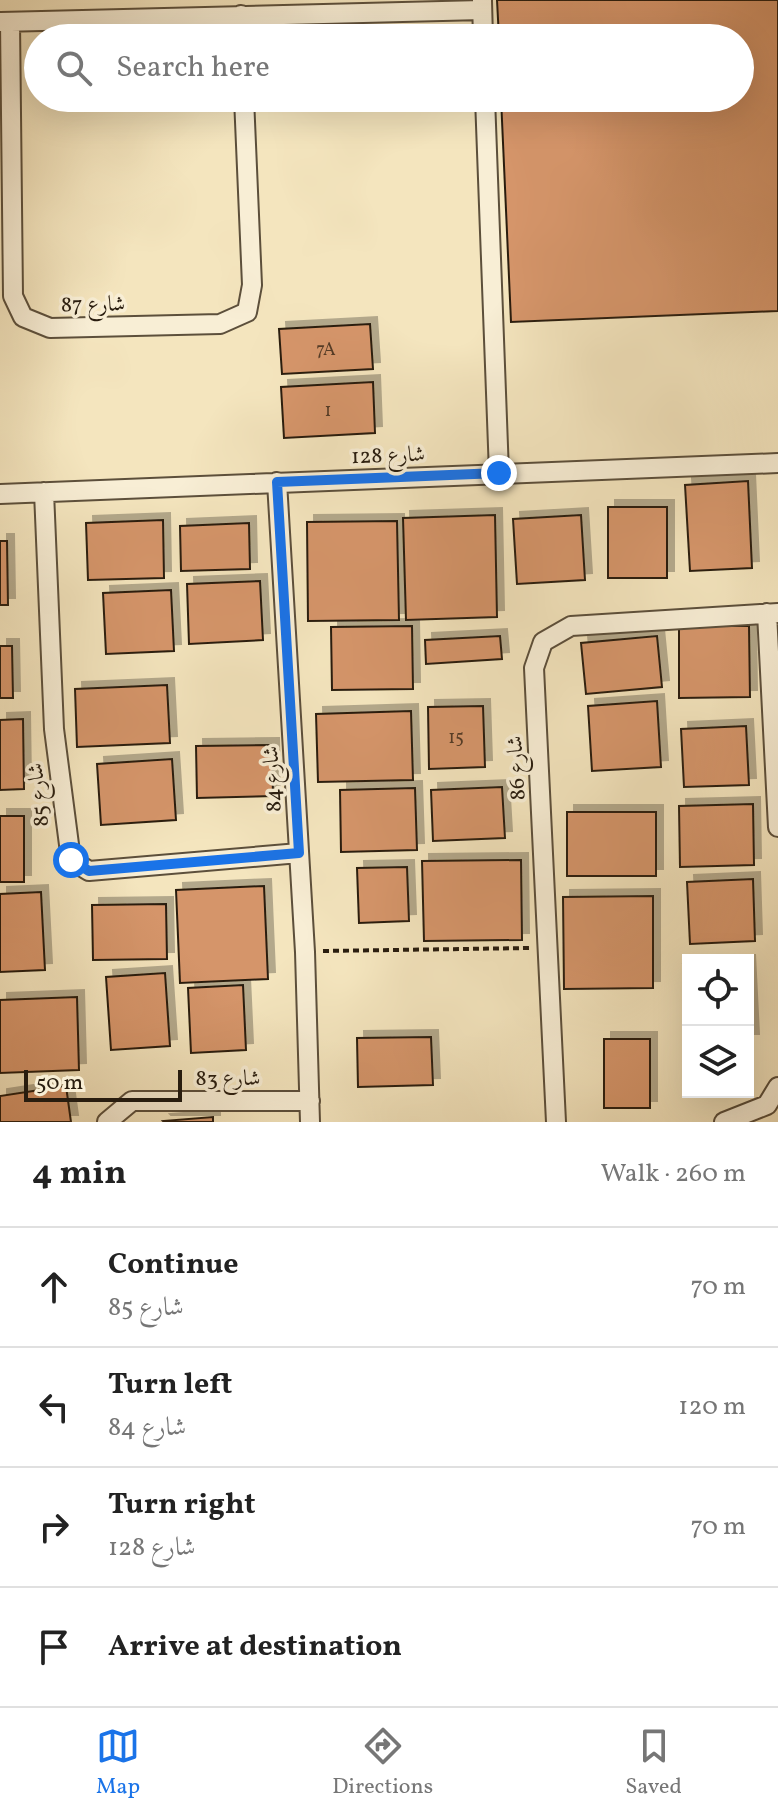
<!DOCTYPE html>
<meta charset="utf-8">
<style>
:root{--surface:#fff;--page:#f6f6f6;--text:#222;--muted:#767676;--line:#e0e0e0;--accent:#1a73e8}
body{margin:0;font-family:Vollkorn,Amiri,serif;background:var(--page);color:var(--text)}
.controls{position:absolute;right:24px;bottom:24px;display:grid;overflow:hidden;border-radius:0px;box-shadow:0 8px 32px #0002}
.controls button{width:72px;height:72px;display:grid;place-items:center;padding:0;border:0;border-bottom:2px solid var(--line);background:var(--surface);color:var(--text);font:40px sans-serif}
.scale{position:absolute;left:24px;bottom:20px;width:158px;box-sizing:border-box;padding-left:8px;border:4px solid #291d0f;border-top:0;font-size:22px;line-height:28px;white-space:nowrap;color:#291d0f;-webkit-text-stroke:6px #f8eed5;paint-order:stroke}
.stop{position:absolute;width:24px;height:24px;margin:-18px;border:6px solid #1a73e8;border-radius:50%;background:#fff}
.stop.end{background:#1a73e8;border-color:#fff;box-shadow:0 2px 8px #0008}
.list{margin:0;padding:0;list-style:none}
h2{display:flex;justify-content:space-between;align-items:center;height:104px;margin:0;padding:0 32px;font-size:34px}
h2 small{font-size:26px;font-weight:400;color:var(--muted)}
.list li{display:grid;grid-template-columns:52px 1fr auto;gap:24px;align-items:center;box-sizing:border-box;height:120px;padding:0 32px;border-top:2px solid var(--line)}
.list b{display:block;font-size:30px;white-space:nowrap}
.list p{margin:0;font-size:26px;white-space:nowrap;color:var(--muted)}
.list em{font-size:26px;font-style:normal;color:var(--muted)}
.icon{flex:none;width:44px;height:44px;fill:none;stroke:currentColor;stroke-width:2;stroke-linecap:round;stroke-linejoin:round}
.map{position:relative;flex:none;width:778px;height:1122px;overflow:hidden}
.search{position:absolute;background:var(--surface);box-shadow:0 8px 32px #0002;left:24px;right:24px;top:24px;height:88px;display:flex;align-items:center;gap:20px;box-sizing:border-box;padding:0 28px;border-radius:44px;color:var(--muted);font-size:30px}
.sheet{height:584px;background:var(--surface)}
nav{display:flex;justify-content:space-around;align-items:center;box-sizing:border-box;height:112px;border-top:2px solid var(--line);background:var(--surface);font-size:22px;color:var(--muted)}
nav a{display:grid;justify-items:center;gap:4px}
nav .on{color:var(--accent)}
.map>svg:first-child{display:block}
.building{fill:#d5956a;stroke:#291d0f;stroke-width:2;filter:url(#shadow)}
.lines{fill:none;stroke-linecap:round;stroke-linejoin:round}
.minor-casing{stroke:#5c4f3b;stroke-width:22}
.path{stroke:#291d0f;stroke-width:4;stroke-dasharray:6 4;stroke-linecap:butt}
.minor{stroke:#f8eed5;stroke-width:18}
.route{stroke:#1a73e8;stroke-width:10}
.labels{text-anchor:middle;stroke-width:7;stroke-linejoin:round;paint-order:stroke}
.number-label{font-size:18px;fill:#543b26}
.street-label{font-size:22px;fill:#291d0f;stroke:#f8eed5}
</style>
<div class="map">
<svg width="778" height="1122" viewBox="0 0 778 1122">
<defs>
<filter id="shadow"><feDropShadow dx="7" dy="-7" stdDeviation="0" flood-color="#0004"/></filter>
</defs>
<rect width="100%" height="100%" fill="#f4e5be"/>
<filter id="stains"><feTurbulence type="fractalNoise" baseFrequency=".0025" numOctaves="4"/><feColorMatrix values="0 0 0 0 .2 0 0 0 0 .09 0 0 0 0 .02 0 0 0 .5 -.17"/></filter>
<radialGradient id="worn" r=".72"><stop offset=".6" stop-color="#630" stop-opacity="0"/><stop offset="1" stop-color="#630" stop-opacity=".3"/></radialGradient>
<path class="building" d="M497 0H778V311L511 322 501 98H740V38H499Z
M370 324 373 369 282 374 279 329Z
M373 382 375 433 284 438 281 387Z
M748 481 752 568 690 571 685 485Z
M608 507H667V578H608Z
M495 515 497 617 406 620 403 518Z
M581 515 585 580 517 584 513 519Z
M163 520 164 578 88 580 86 523Z
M397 521 399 620 308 621 307 522Z
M249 523 250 569 181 571 180 526Z
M0 541H7L8 605H0Z
M260 581 263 640 189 644 187 584Z
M171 590 174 651 106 654 103 593Z
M412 626 413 689 332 690 331 627Z
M679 626H749L750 697 679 698Z
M500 636 502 659 426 664 425 640Z
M657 636 662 687 586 694 581 643Z
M0 646H12L13 698H0Z
M167 685 170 743 77 747 75 689Z
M657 701 661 767 592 771 588 706Z
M483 706 485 767 429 769 428 707Z
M411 711 413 780 318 782 316 714Z
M23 719 24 789 0 790V720Z
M746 726 749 785 684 787 681 729Z
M272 745 273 796 197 798 196 746Z
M172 759 176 820 101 825 97 764Z
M502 787 505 838 433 841 431 790Z
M415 788 417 850 341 852 340 790Z
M753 804 754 865 680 867 679 806Z
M567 812H656V876H567Z
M0 816H24V882H0Z
M521 860 522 940 424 941 422 861Z
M407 867 409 921 359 923 357 868Z
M753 879 755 941 690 944 687 882Z
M264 886 268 979 180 983 176 890Z
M41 892 45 970 0 972V894Z
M653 896V988L564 989 563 897Z
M166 904 167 959 93 960 92 905Z
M748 961 752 1041H748Z
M683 964H688V1044H687Z
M165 973 170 1046 111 1050 106 977Z
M243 985 246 1050 191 1053 188 988Z
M77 997 79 1070 0 1073V1000Z
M431 1037 433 1085 358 1087 357 1038Z
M604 1039H650V1108H604Z
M66 1086 71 1122H0V1096Z
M213 1117V1122H164L163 1121Z"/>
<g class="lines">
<g class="minor-casing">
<path id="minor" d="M482 1 483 38
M241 15 242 38
M1 22 482 10
M10 22 13 296 23 317 50 328 220 324 247 312 252 285 244 98
M485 98 499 473
M277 482 305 952 310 1122
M44 492 54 729 71 860 89 871 299 853
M0 494 778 463
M767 613 778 827
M107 1122 132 1101H310
M556 1122 534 668 543 642 571 626 778 613
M724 1122 767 1105 778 1087"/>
</g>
<path class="path" d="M323 951 531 948"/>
<use href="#minor" class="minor"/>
</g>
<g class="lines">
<path class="route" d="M71 860 89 871 299 853 277 482 499 473"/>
</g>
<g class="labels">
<g class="number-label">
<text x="326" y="355">7A</text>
<text x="328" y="416">1</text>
<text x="456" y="743">15</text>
</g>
<g class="street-label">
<text transform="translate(93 303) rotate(-1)" y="8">شارع 87</text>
<text transform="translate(388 454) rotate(-2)" y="8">شارع 128</text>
<text transform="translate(515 768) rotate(-93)" y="8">شارع 86</text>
<text transform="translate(271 779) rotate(-93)" y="8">شارع 84</text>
<text transform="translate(37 795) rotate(-96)" y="8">شارع 85</text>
<text x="228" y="1085">شارع 83</text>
</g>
</g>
<rect width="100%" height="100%" filter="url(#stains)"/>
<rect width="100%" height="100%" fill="url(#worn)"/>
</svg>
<div class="controls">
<button><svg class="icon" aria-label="locate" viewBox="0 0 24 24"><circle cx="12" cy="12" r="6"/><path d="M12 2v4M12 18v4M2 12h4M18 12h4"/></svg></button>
<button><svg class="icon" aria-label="layers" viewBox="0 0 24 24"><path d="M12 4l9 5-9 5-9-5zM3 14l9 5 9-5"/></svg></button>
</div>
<div class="scale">50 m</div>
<div class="stop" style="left:71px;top:860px"></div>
<div class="stop end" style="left:499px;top:473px"></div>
<div class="search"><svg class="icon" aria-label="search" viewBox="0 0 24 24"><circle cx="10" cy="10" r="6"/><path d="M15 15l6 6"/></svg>Search here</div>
</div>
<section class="sheet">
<h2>4 min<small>Walk · 260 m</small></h2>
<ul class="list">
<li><svg class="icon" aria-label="ahead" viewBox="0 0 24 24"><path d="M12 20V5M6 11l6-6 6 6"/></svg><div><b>Continue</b><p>شارع 85</p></div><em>70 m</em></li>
<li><svg class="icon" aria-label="left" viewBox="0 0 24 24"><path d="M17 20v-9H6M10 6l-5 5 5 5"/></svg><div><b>Turn left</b><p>شارع 84</p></div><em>120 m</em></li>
<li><svg class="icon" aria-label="right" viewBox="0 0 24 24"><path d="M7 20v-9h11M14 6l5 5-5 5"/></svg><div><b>Turn right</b><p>شارع 128</p></div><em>70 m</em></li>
<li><svg class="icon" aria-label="arrive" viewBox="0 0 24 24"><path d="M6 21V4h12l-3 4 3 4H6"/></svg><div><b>Arrive at destination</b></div></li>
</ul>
</section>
<nav>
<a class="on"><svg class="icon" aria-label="map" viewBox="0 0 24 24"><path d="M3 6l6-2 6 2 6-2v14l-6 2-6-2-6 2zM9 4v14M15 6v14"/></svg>Map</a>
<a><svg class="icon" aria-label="directions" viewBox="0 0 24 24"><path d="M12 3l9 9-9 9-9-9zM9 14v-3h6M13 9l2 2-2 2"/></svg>Directions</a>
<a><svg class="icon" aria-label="saved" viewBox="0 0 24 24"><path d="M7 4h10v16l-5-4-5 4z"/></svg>Saved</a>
</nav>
